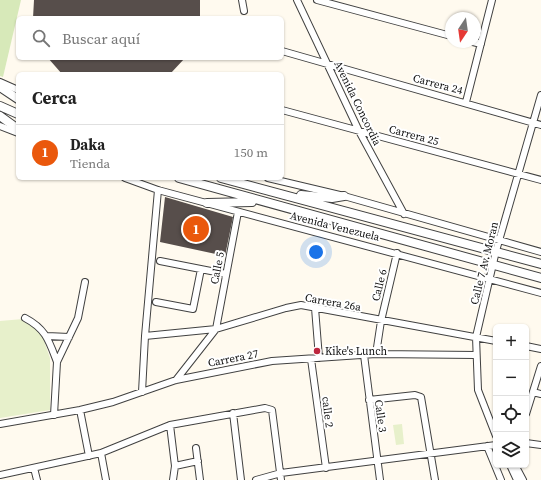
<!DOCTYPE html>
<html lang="es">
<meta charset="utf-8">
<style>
:root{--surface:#fff;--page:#f2f2f2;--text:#222;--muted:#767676;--line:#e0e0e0;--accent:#ea580c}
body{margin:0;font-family:"Source Serif 4",serif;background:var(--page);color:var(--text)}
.controls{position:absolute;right:12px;bottom:12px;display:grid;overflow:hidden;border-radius:6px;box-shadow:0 1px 3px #0004}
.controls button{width:36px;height:36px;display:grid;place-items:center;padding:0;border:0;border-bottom:1px solid var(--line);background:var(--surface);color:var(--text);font:20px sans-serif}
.compass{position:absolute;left:445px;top:12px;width:36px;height:36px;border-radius:50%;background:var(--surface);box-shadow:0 1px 3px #0004;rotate:193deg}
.you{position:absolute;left:316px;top:252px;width:14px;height:14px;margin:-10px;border:3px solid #fff;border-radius:50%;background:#1a73e8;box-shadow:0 0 0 6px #1a73e833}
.badge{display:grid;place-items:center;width:26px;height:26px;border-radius:50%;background:var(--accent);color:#fff;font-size:13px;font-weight:700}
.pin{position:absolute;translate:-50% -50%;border:2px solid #fff;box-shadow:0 1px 4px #0006}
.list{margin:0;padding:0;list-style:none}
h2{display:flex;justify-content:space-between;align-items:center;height:52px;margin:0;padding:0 16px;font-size:17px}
h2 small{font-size:13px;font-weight:400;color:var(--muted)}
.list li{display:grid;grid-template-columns:26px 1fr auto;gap:12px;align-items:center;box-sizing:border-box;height:56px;padding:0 16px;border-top:1px solid var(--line)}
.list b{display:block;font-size:15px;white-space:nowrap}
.list p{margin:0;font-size:13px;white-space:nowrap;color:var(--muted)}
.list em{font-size:13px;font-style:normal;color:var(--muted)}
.icon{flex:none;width:22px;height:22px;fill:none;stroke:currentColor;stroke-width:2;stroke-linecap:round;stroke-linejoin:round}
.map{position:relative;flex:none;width:541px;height:480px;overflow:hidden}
.search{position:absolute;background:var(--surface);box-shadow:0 1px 3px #0004;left:16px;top:16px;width:268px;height:44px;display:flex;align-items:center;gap:10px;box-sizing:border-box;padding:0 14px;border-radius:6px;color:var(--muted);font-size:15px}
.panel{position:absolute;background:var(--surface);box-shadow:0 1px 3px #0004;left:16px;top:72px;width:268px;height:108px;border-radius:6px}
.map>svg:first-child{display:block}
.green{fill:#d7e9b9}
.pitch{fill:#e7f0cb}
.building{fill:#574e4b}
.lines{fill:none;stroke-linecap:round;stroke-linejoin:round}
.minor-casing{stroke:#414141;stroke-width:8}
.tertiary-casing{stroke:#414141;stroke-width:10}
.minor{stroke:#fff;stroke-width:6}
.tertiary{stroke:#fff;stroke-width:8}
.poi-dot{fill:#bd273e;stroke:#fff;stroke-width:1.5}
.labels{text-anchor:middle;stroke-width:4;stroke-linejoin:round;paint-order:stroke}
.street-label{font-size:11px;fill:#0e0e0e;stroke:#fff}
.poi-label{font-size:11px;fill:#0e0e0e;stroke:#fff;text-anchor:start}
</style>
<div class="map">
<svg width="541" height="480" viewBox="0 0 541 480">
<rect width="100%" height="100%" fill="#fffaef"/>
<path class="green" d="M0 0H21L3 77 0 76Z"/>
<path class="pitch" d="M23 319 41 332 50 358V410L0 418V321Z
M402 424 404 444 396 445 393 425Z"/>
<path class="building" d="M34 0H200V18H33Z
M48 58H185L170 74H62Z
M165 197 233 217 225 256 160 242Z"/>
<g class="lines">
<g class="minor-casing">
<path id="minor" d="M242 0 244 11
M297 0 359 131 404 214
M317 0 451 36
M473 42 481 44
M282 51 541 125
M0 82 18 90
M466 102 492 0
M282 110 541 180
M0 126 18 133
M125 178 158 190 541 293
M268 178 344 196 541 252
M160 261 226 274
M156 302 193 309 201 269
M315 308 319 358
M25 318C46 329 49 341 57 362
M47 336 69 337
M145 336 216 329 286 308 301 305 496 341
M526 346 541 349
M376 354 381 321 397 253
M364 355 380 480
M311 359 326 468
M176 380 216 329 238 212
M142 392 145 336 158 190
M533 392 541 394
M369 400 415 395 421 397 435 480
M80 410 89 456
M233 413 241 480
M526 414 541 366
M54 415 57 362 78 318 85 282
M0 424 80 410 113 402 176 380 272 361 376 354 476 355
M170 425 175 466 173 480
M496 436 478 390 476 337 496 251 541 95
M526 443 541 445
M487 446 501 480
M196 448 200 480
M101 453 106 480
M510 465 517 480
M515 465 523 480
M175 466 198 461
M34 468 37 480
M0 475 101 453 170 425 265 408 272 410 281 480
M256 480 281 473 496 445"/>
</g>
<g class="tertiary-casing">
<path id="tertiary" d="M0 87 18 99
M0 106 18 114
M0 116 18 129
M179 178 541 278
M221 178 541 264
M301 195 332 198 344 196
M207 203 252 202"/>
</g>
<use href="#minor" class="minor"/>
<use href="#tertiary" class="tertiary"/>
</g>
<circle class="poi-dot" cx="317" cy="351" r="4"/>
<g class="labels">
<g class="street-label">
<text transform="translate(438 84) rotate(15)" y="4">Carrera 24</text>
<text transform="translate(358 103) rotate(64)" y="4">Avenida Concordia</text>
<text transform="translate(414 135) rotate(15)" y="4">Carrera 25</text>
<text transform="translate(335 226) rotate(14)" y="4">Avenida Venezuela</text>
<text transform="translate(484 263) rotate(-76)" y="4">Calle 7 Av. Moran</text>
<text transform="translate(217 268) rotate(-79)" y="4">Calle 5</text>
<text transform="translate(379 285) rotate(-76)" y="4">Calle 6</text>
<text transform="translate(333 302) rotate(10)" y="4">Carrera 26a</text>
<text transform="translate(233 358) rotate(-11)" y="4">Carrera 27</text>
<text transform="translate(328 412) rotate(83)" y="4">calle 2</text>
<text transform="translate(381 416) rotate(82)" y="4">Calle 3</text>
</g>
<g class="poi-label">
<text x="325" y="355">Kike's Lunch</text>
</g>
</g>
</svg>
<div class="controls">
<button>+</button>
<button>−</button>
<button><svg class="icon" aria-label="locate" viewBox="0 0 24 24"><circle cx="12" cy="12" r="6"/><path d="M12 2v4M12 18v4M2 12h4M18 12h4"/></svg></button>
<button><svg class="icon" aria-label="layers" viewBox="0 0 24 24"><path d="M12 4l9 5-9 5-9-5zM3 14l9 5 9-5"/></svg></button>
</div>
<svg class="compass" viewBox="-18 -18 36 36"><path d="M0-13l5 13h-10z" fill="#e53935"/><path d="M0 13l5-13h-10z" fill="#767676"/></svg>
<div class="you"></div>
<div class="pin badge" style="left:196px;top:229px">1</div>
<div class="search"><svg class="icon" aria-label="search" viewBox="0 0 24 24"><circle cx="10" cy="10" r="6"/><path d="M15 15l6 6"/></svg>Buscar aquí</div>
<section class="panel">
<h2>Cerca<small></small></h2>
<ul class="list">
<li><span class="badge">1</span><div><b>Daka</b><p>Tienda</p></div><em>150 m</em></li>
</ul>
</section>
</div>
